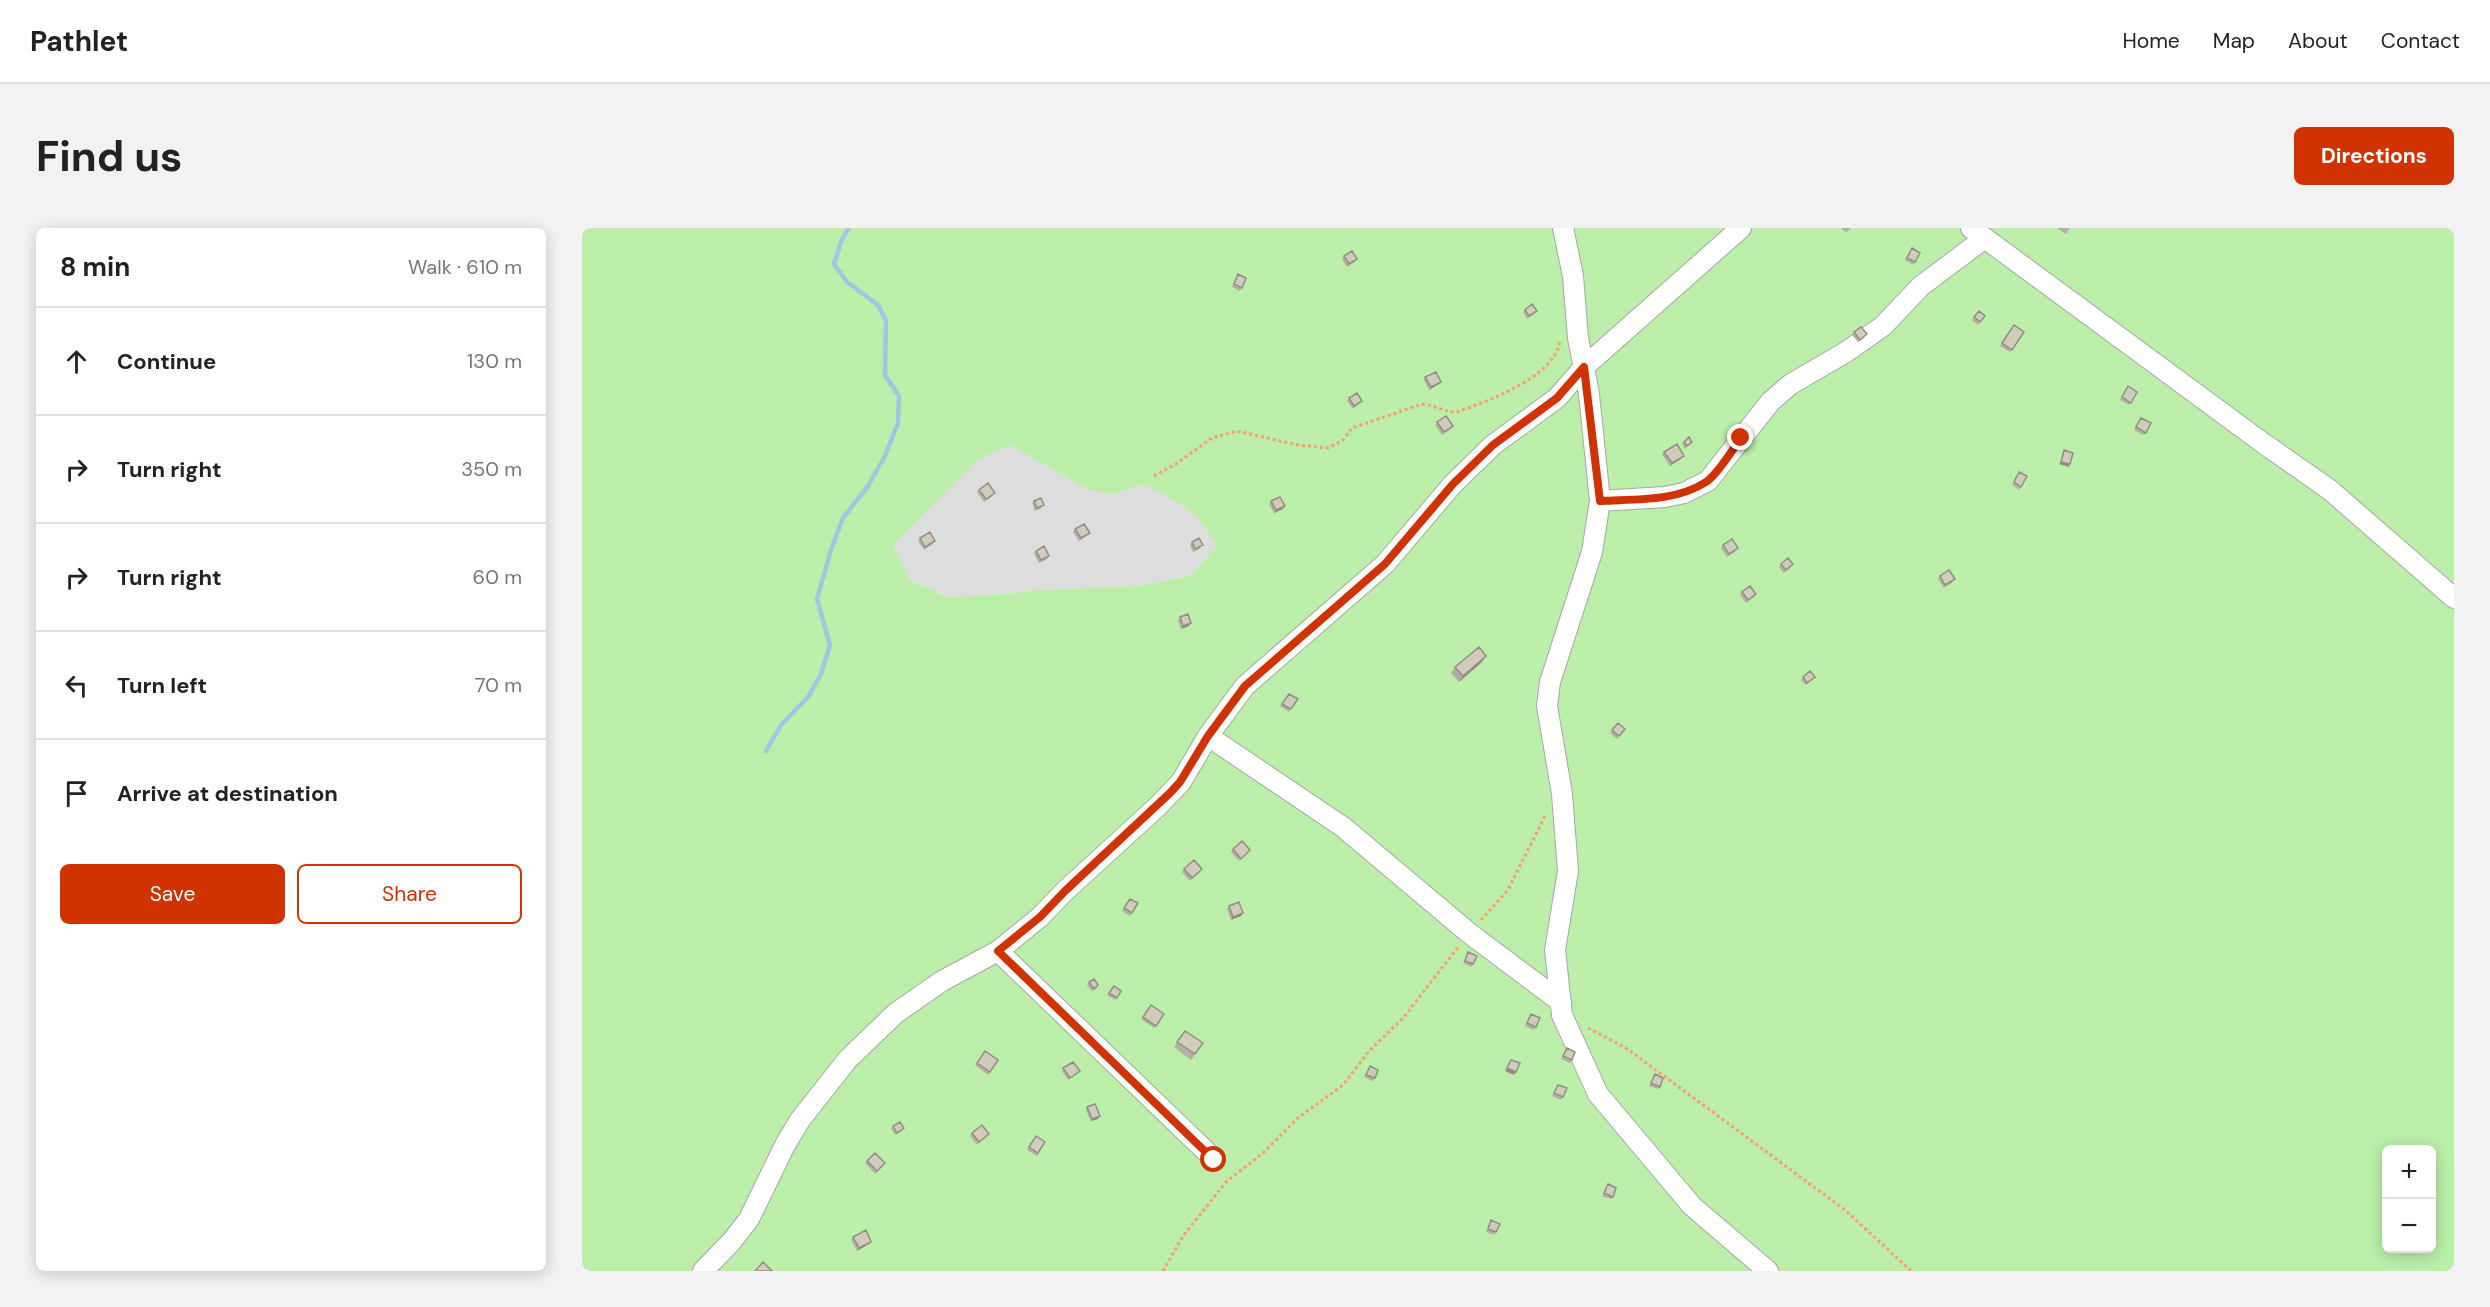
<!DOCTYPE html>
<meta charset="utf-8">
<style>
:root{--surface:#fff;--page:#f2f2f2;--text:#222;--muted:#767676;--line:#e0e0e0;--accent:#d03200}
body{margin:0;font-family:"DM Sans",sans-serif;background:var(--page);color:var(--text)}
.controls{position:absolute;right:18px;bottom:18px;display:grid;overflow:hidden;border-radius:9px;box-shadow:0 3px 15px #0003}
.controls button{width:54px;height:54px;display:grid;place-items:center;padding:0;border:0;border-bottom:2px solid var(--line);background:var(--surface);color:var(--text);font:30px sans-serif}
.stop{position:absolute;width:18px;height:18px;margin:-14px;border:4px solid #d03200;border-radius:50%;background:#fff}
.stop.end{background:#d03200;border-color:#fff;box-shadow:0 2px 6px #0008}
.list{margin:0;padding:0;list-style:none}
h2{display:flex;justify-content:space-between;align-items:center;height:78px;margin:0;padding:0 24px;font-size:26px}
h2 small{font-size:20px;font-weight:400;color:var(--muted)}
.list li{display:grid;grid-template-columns:39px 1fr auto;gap:18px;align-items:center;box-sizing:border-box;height:108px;padding:0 24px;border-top:2px solid var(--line)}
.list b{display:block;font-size:22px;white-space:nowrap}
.list em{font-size:20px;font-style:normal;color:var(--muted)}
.actions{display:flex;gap:12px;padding:18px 24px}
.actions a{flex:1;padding:14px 0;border:2px solid var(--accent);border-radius:9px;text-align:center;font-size:21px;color:var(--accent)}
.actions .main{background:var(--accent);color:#fff}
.icon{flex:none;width:33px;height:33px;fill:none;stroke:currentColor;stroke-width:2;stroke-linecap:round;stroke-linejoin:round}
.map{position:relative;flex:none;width:1872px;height:1043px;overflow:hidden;border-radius:9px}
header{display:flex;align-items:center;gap:36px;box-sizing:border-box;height:84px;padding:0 30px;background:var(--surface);border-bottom:2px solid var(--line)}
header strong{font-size:28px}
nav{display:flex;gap:33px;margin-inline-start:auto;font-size:21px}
.intro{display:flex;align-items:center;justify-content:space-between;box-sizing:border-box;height:144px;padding:0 36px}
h1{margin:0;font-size:42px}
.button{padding:15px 27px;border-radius:9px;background:var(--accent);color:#fff;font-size:21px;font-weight:700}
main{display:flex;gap:36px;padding:0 36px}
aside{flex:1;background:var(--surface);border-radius:9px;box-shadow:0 3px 15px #0003}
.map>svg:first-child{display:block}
.residential{fill:#dedddd}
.grass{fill:#baeea9;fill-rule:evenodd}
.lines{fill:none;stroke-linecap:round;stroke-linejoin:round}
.stream{stroke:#a3c5e2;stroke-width:4.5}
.minor-casing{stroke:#a7a7a7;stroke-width:22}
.path{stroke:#ff9c69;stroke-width:3;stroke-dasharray:3 3;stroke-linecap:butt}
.minor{stroke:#fff;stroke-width:20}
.wall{fill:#b4afa3}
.shaded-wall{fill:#928e85}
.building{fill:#d1cbbe;stroke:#928e85;stroke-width:1.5}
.route{stroke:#d03200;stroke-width:8}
</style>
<header>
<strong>Pathlet</strong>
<nav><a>Home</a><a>Map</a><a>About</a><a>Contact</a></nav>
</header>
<div class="intro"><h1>Find us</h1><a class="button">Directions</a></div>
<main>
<aside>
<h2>8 min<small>Walk · 610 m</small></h2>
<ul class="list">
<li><svg class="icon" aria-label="ahead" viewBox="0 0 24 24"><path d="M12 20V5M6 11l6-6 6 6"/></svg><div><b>Continue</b></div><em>130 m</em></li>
<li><svg class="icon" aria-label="right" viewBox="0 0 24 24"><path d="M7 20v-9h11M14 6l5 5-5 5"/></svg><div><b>Turn right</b></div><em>350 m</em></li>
<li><svg class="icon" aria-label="right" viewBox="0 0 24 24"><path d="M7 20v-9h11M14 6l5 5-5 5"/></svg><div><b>Turn right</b></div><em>60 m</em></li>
<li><svg class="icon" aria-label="left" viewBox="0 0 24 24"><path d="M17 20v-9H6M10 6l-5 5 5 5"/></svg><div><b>Turn left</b></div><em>70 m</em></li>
<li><svg class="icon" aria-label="arrive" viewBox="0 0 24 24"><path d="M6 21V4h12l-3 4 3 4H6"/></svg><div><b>Arrive at destination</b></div></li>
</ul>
<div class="actions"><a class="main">Save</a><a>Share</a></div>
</aside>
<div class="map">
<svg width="1872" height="1043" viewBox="0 0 1872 1043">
<rect width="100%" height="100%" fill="#f1f0e6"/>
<path class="residential" d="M428 217 507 262 531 266 561 256 603 277 625 300 635 318 608 348 556 358 457 362 410 367 367 369 328 352 311 317 394 233Z"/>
<path class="grass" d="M0 0H1872V1043H0ZM428 217 507 262 531 266 561 256C597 274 615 282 635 318L608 348 556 358 457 362 410 367 366 369 328 352 311 317 394 233ZM1804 922H1850V1020H1804Z"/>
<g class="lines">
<path class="stream" d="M184 523 199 497 226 469 239 446 248 417 235 371 250 319 261 290 286 258 303 228 316 195 317 168 303 147 304 93 296 77 265 54 252 36 260 11 267 0"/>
<g class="minor-casing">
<path id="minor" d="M981 0 991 48 996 110 1007 166 1018 273 1010 324 968 454 965 478 980 566 986 643 973 722 980 787 1016 866 1110 978 1186 1043
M1389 0 1681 215 1748 262 1872 370
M1018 273 1083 269 1102 265 1126 253 1189 173 1209 156 1264 124 1301 98 1339 58 1403 10
M626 508 761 599 887 705 979 774
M416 723 632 931
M121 1043 150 1013 167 991 203 917 218 892 266 831 314 785 360 753 416 723 458 689 483 663 576 578 599 554 626 508 663 458 803 336 871 256 911 217 975 170 1002 139 1159 0"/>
</g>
<path class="path" d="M572 248 594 236 630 210 655 203 716 217 746 220 761 212 770 200 840 176C853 177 862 184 875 184 906 173 971 150 978 114
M899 692 926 662 964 586
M1006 800 1044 820 1263 982 1329 1043
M581 1043 601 1008 644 954 681 925 716 890 761 857 787 823 821 790 877 718"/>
<use href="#minor" class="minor"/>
</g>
<path class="wall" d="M1259 0H1269L1264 5Z
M1475 0H1488L1484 6Z
M1330 20 1338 25 1331 37 1323 32Z
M762 28 775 31 773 34 765 39 760 31Z
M656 46 660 60 658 63 650 59Z
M943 82 953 85 945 91 941 84Z
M1397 83 1403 88 1396 97 1390 92Z
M1432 97 1442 104 1428 124 1418 118Z
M1272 104 1283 109 1276 114 1270 107Z
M843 149 859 154 857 156 847 162 842 152Z
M1546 158 1555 164 1547 177 1538 172Z
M767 170 780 173 778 175 771 181 765 173Z
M1559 190 1564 205 1562 207 1552 202Z
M855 194 871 198 869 201 860 207 853 197Z
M1102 214H1110L1103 221 1100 216Z
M1082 224 1100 230 1088 238 1080 226Z
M1437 244 1445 248 1437 262 1430 257Z
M397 262 411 268 402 274 395 264Z
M452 273 460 280 453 283 450 275Z
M689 273 703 278 701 281 692 285 687 276Z
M493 301 508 305 506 307 497 313 491 304Z
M338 310 351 316 342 322 336 313Z
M610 314 619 320 611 324 608 317Z
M1141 317 1154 323 1145 329 1139 320Z
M454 323 467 328 465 331 457 335 452 325Z
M1199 336 1209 339 1202 345 1197 339Z
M1358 348 1371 354 1362 360 1356 351Z
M1160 364 1172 369 1164 375 1158 367Z
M598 389 607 398 599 401 596 392Z
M900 434 877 454 869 445 873 439Z
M1221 449 1231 451 1224 457 1219 452Z
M707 466 709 481 707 484 698 478Z
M1036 495 1043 501 1035 511 1028 505Z
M651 621 668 622 657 633 649 624Z
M602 641 618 644 608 653 600 644Z
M548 671 556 675 548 688 540 683Z
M647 678 661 685 659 688 649 692 645 681Z
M886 724 891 736 889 739 881 735Z
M507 754 515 760 510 763 505 757Z
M532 758 539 763 533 772 525 767Z
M569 777 582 786 572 800 559 791Z
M949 786 954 799 952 802 943 798Z
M603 803 621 815 609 832 592 819Z
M985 820 990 832 988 835 979 831Z
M403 823 416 832 406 847 393 837Z
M788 839 793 850 791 853 782 849Z
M481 840 498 843 496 845 486 852 480 843Z
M1073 846 1078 859 1076 861 1067 858Z
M976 857 981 869 979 872 970 868Z
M505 879 518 888 516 891 509 893 504 882Z
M311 898 322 900 320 903 313 907 309 901Z
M390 905 405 908 395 917 388 908Z
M454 908 463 914 455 928 445 922Z
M285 933 301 938 293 946 283 935Z
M1026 956 1031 969 1029 971 1020 968Z
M909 992 914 1004 912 1007 904 1004Z
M271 1009 289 1014 287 1016 275 1023 269 1012Z"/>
<path class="shaded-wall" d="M859 154 857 156 847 162 849 159Z
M1102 228 1100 230 1088 238 1090 235Z
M1479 234 1488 236 1487 239 1477 236Z
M703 278 701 281 692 285 694 282Z
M609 395 607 398 599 401 601 398Z
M904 428 900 434 877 454 881 448Z
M661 685 659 688 649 692 651 689Z
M925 840 934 844 932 847 923 843Z
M518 888 516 891 509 893 510 891Z
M289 1014 287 1016 275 1023 277 1020Z"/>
<path class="building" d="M1330 20 1338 25 1333 34 1325 30Z
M770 23 775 31 767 36 762 28Z
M656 46 664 50 660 60 652 56Z
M950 76 955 83 947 88 943 82Z
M1397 83 1403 88 1398 94 1392 89Z
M1432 97 1442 104 1430 122 1420 115Z
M1279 99 1285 106 1278 112 1272 104Z
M854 144 859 154 849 159 843 149Z
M1546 158 1555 164 1549 175 1540 169Z
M775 165 780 173 772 178 767 170Z
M864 188 871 198 862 204 855 194Z
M1559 190 1569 195 1564 205 1554 199Z
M1107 209 1110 214 1105 218 1102 214Z
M1095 216 1102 228 1090 235 1082 224Z
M1482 222 1491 225 1488 236 1479 234Z
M1437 244 1445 248 1439 259 1432 254Z
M406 255 413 265 404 271 397 262Z
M698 269 703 278 694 282 689 273Z
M459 270 462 277 455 280 452 273Z
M502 296 508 305 499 310 493 301Z
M348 304 353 313 343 319 338 310Z
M617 310 621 317 613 321 610 314Z
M1150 311 1156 320 1147 326 1141 317Z
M462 318 467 328 459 332 454 323Z
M1206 330 1211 336 1204 342 1199 336Z
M1367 342 1373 351 1363 357 1358 348Z
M1168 358 1174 366 1166 372 1160 364Z
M606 386 609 395 601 398 598 389Z
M897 419 904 428 881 448 873 439Z
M1228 443 1233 449 1225 455 1221 449Z
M707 466 716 471 709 481 700 476Z
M1036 495 1043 501 1037 508 1030 502Z
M660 613 668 622 659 631 651 621Z
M612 632 620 641 610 650 602 641Z
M548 671 556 675 550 685 542 680Z
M657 674 661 685 651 689 647 678Z
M886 724 895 728 891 736 883 733Z
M512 751 516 757 512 761 507 754Z
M532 758 539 763 535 770 527 765Z
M569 777 582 786 574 798 561 789Z
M949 786 958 790 954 799 945 795Z
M603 803 621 815 613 826 595 814Z
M985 820 993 824 990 832 981 828Z
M403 823 416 832 408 844 395 835Z
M929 832 938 835 934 844 925 840Z
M491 834 498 843 488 850 481 840Z
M788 838 796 842 793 850 784 847Z
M1073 846 1081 850 1078 859 1069 855Z
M976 857 985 860 981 869 972 865Z
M513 876 518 888 510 891 505 879Z
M318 894 322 900 315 905 311 898Z
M400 897 407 906 397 914 390 905Z
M454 908 463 914 456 925 447 919Z
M293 925 303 935 295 943 285 933Z
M1026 956 1034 960 1031 969 1022 965Z
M909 992 918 996 914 1004 906 1001Z
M284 1002 289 1014 277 1020 271 1009Z
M181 1034 190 1043H173Z"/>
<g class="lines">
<path class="route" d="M632 932 416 723 458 689 483 663 588 565 598 554 626 508 663 458 803 336 871 256 911 217 975 170 1002 139 1018 273C1053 271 1093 274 1124 254 1136 246 1150 222 1159 210"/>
</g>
</svg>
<div class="controls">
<button>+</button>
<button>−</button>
</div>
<div class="stop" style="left:632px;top:932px"></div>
<div class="stop end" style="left:1159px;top:210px"></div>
</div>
</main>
